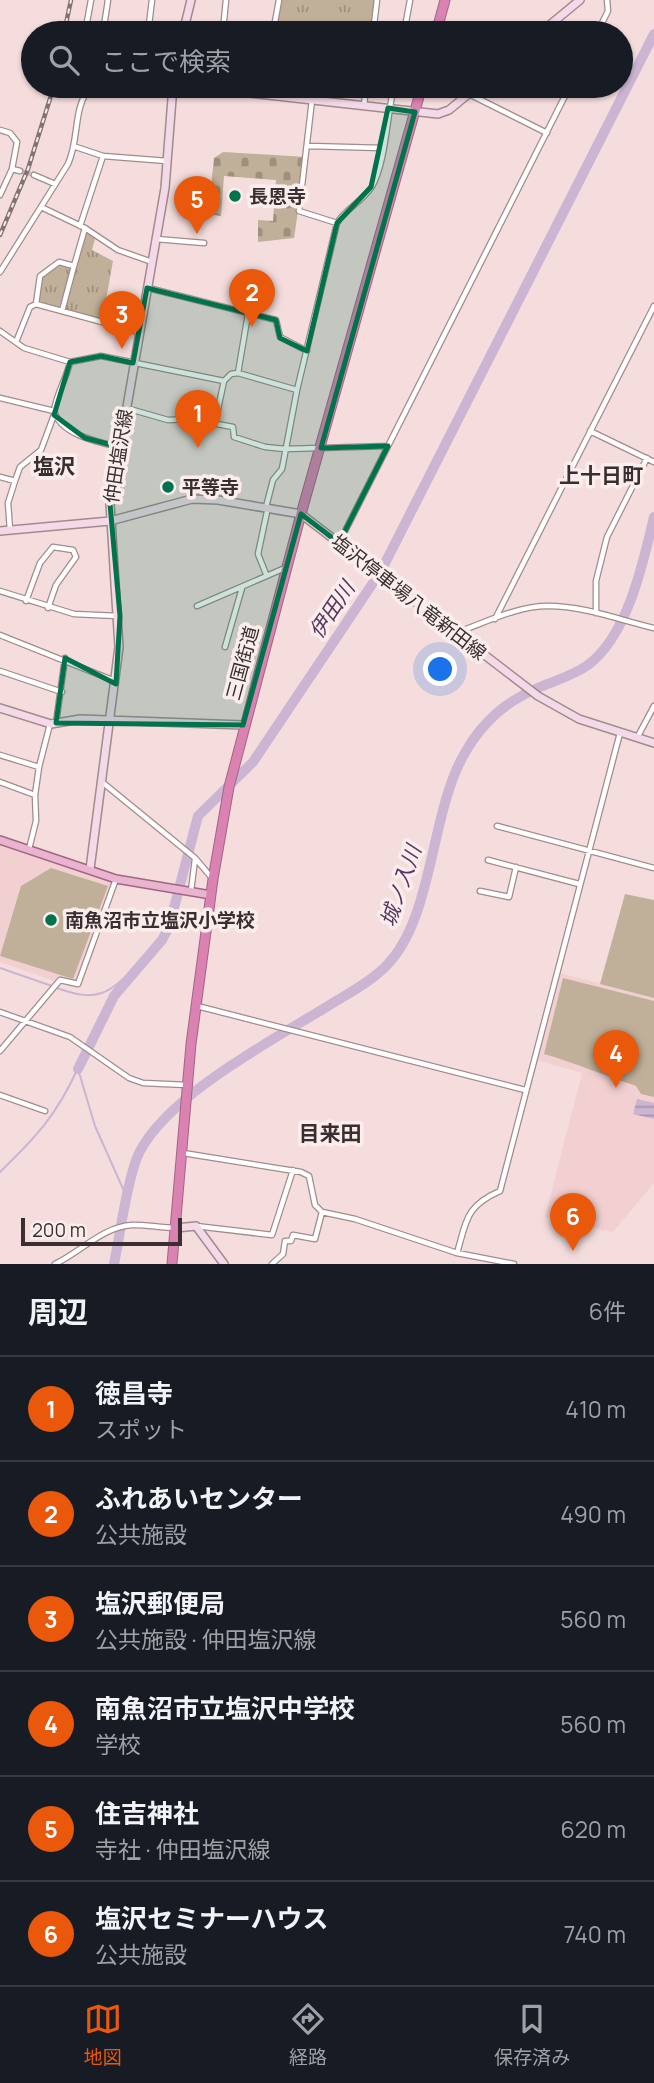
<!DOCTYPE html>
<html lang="ja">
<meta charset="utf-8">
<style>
:root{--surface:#171b24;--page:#20242c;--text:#f1f3f6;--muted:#9ea1a6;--line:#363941;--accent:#ea580c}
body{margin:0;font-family:Manrope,"Noto Sans JP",sans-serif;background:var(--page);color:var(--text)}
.scale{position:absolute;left:21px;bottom:18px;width:161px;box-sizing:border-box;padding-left:7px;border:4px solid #392f30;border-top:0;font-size:19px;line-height:24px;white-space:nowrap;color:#392f30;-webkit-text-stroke:5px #fceded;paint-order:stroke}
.you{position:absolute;left:441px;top:670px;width:24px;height:24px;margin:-18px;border:5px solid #fff;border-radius:50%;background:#1a73e8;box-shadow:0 0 0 10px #1a73e833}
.badge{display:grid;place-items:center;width:46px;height:46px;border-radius:50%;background:var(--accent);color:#fff;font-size:23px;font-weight:700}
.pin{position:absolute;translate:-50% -58px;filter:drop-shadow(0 2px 4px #0008)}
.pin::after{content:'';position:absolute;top:37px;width:24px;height:21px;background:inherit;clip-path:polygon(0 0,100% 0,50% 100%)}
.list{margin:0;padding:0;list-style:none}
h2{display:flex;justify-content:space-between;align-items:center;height:91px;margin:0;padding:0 28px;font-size:30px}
h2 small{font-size:23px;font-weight:400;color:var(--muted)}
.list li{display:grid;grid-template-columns:46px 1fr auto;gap:21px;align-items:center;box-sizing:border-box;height:105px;padding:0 28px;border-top:2px solid var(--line)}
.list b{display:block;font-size:26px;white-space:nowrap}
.list p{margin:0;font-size:23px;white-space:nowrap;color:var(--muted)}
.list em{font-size:23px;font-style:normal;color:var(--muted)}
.icon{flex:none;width:38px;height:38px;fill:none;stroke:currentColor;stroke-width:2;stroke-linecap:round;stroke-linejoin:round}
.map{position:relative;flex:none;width:654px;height:1264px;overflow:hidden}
.search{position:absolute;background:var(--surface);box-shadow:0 2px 5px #0004;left:21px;right:21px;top:21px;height:77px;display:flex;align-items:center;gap:18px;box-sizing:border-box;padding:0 24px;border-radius:38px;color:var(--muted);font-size:26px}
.sheet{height:721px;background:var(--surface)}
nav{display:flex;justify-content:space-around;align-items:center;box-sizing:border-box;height:98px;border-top:2px solid var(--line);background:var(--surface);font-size:19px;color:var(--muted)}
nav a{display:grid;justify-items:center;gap:4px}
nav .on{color:var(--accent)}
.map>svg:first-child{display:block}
.built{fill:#f2d0d1}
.green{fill:#c1b099}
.cemetery{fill:url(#cemetery-stones)}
.park{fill:url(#park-tufts)}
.water{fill:url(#water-rules)}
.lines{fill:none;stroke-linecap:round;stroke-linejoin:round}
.stream{stroke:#cbb5d2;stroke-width:2}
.river{stroke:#cbb5d2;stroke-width:10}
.street-tunnel{stroke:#cfbaba;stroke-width:4.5;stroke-dasharray:4.5 2;stroke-linecap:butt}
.street-casing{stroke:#a28b8b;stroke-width:7}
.secondary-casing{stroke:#a28b8b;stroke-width:10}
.primary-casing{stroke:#a26584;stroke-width:10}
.highway-casing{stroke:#a26584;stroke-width:11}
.street{stroke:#fff;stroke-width:4.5}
.secondary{stroke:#f4dae8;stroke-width:7}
.primary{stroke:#e9b4d0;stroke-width:7}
.highway{stroke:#da82b1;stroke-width:9}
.rail-casing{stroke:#827273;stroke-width:4.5}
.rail{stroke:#fceded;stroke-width:2;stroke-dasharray:5;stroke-linecap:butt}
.marked{fill:#00734d;fill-opacity:0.2;stroke:#00734d;stroke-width:5;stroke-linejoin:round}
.poi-dot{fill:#00734d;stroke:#fceded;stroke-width:2.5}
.labels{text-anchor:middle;stroke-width:7;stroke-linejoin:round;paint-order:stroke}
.poi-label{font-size:19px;font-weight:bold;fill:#392f30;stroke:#fceded;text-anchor:start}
.street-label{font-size:19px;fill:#392f30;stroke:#fceded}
.neighbourhood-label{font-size:21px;font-weight:bold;fill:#392f30;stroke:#fceded}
.water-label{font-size:21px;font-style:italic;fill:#573760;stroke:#fceded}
</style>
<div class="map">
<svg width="654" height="1264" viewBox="0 0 654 1264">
<defs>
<pattern id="cemetery-stones" width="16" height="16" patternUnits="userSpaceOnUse" patternTransform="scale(1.75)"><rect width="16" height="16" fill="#c1b099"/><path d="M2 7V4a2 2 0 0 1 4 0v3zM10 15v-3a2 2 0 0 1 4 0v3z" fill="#9e907d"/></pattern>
<pattern id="park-tufts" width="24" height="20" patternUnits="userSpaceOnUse" patternTransform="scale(1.75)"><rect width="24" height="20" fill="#c1b099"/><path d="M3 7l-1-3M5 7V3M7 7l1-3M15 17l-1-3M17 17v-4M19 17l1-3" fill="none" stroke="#9e907d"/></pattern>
<pattern id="water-rules" width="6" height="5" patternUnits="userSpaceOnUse" patternTransform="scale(1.75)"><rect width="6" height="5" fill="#cbb5d2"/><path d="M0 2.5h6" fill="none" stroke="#a694ab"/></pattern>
</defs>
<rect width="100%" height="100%" fill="#f5dddd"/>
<path class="built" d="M0 840 116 879 78 984 60 980 57 982 0 962Z
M556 972 654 998V1183L613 1232 545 1217 582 1073 533 1059Z"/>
<path class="green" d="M51 868 108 886 73 979 0 956 21 886Z
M625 894 654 900V998L600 984Z
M563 978 654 1001V1097L641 1094 636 1086C605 1076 576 1063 544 1054Z"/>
<path class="cemetery" d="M223 152 306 157 294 238 258 242V220L273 221 276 180 224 176 221 216 208 214 214 158Z"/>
<path class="park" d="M279 0H377L373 33H314L276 28Z
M85 228 96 235 92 250 113 261 102 322 36 304 40 276 59 262 75 266Z"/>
<path class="water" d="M637 1099 654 1103V1119L633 1114Z"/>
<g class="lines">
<path class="stream" d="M0 968 52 986
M57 988C98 1003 108 994 138 965
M78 1069 95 1126 128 1200
M0 1172C36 1137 56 1116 77 1070"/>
<path class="river" d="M78 1069 114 996 162 940 169 927 198 816 253 762 381 571 654 34
M114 1264C120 1235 128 1174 140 1151 171 1093 273 1040 328 1006 347 994 369 983 385 967 435 918 429 812 466 751 484 720 507 701 540 687 557 680 574 675 588 665 628 635 643 563 654 517"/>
<path class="street-tunnel" d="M20 171 34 175"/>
<g class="street-casing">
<path id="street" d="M185 26 251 33
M223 30 226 0
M85 33 91 0
M103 33 108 0
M148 33 152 0
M273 33 279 0
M373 33 377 0
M404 33 410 0
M597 33 608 11 607 0
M469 94 547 133
M312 100 299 211 337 223
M364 106 366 86
M0 130 10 133 17 142 12 169 0 195
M308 146 382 148
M76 147 103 156 167 161
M12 169 20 171
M34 175 55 184
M41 207 85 228 118 250 152 262
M80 226 103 156
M156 239 204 243
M0 272 68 164C80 138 72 108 91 86
M148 288 276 320 280 337 307 351
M36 304 40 276 59 262 74 266 85 228
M62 311 74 266
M0 331 24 348 70 362 101 356 224 381 231 374 238 373 297 390
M16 342 30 307 36 304 139 332
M238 373 248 314
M0 398 54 411C61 435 98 442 119 447
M126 408 168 420 190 419 233 427 234 437 265 447 285 449 388 446
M54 411C57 392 66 380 70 362
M215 423 224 381
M590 431 654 462
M0 477 15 481 20 467 41 450 54 415
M266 507 273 480 282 469 297 390 337 223C346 209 361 202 371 188 386 164 387 114 394 86
M10 530 8 503 15 481
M339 543 570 86
M266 574 258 554 268 507
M0 591 74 614 118 616
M26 601 40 563 53 547 73 550 76 557 56 585 48 608
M197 606 285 568
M596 613V581L607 537 647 458
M495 619 654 306
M455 633C485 623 516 606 548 606 584 606 620 620 654 628
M0 635 115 681
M225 647 242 588
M0 671 62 692
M56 723 65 658
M637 738 654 706
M0 755 39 767
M0 782 35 795
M102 782 195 858 212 878
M497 826 654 868
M29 849 36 821 35 795 39 767 50 724
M488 860 579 884
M191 891 195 859
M480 891 509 897 516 867
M197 1006 525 1090
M0 1012 70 1037 129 1078 143 1083 187 1085
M0 1051 60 980 78 984 116 879
M0 1095 45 1111
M183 1153 301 1172 309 1176 315 1205 322 1212 355 1219 457 1253
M196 1226 272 1235 293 1170
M55 1264C81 1252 102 1227 132 1225 143 1224 161 1228 176 1228
M272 1264 283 1254 285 1241H291L293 1235 315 1239 322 1212
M514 1264 457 1253C467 1219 466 1206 500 1191L620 733"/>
</g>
<g class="secondary-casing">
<path id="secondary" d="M183 33 191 0
M540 33 580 0
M186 86 438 114 449 110 478 86
M0 531 110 521 192 499 218 500 301 514 538 696 579 719 654 743
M0 708 51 724 80 719 243 725
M90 869 119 647 110 504 165 188 173 86
M176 1228 196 1226 224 1264"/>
</g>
<g class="primary-casing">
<path id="primary" d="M0 840 116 879 211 895"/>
</g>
<g class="highway-casing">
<path id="highway" d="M436 33 445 0
M172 1264 191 1044 213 879 229 787 301 514 422 86"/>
</g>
<use href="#street" class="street"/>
<use href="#secondary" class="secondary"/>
<use href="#primary" class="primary"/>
<use href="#highway" class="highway"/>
<g class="rail-casing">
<path id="rail" d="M64 33 71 0
M0 235 28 169 54 86"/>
</g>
<use href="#rail" class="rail"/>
</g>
<path class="marked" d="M388 108 415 112 321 448 388 446 339 543 301 514 243 725 56 723 65 658 116 684 120 616 110 504 119 447 85 438 54 415 70 362 101 356 133 363 147 288 276 320 280 338 307 351 337 223 371 187Z"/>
<g class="poi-dot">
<circle cx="235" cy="196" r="7"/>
<circle cx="168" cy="487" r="7"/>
<circle cx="51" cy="920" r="7"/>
</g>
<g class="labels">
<g class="poi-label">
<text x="249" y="203">長恩寺</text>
<text x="182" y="494">平等寺</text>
<text x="65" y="927">南魚沼市立塩沢小学校</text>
</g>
<g class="street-label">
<text transform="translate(118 456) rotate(-81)" y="7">仲田塩沢線</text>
<text transform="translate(409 597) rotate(38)" y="7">塩沢停車場八竜新田線</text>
<text transform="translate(242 663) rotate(-75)" y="7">三国街道</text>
</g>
<g class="neighbourhood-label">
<text x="54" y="474">塩沢</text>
<text x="601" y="483">上十日町</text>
<text x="330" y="1141">目来田</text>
</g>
<g class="water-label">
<text transform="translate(332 610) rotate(-56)" y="7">伊田川</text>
<text transform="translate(401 886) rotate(-71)" y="7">城ノ入川</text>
</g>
</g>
</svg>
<div class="scale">200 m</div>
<div class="you"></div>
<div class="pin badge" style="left:198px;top:448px">1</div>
<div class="pin badge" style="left:252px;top:327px">2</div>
<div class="pin badge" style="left:122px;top:349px">3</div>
<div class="pin badge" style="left:616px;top:1088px">4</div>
<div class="pin badge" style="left:197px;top:234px">5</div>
<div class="pin badge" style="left:573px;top:1251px">6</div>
<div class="search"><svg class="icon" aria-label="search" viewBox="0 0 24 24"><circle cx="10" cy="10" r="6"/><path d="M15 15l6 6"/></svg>ここで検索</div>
</div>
<section class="sheet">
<h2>周辺<small>6件</small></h2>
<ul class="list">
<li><span class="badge">1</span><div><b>徳昌寺</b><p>スポット</p></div><em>410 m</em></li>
<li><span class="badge">2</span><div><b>ふれあいセンター</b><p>公共施設</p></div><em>490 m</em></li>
<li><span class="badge">3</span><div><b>塩沢郵便局</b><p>公共施設 · 仲田塩沢線</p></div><em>560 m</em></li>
<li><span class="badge">4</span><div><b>南魚沼市立塩沢中学校</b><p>学校</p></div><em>560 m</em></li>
<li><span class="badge">5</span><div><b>住吉神社</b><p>寺社 · 仲田塩沢線</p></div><em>620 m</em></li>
<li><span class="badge">6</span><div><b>塩沢セミナーハウス</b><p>公共施設</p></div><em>740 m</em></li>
</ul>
</section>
<nav>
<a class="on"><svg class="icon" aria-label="map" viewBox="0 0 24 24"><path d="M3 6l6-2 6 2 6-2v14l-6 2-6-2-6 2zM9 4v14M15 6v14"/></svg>地図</a>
<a><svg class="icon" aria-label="directions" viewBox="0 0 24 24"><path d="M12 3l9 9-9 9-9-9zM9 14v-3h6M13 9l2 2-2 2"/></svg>経路</a>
<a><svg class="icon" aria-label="saved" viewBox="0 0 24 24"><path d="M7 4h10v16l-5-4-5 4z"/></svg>保存済み</a>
</nav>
